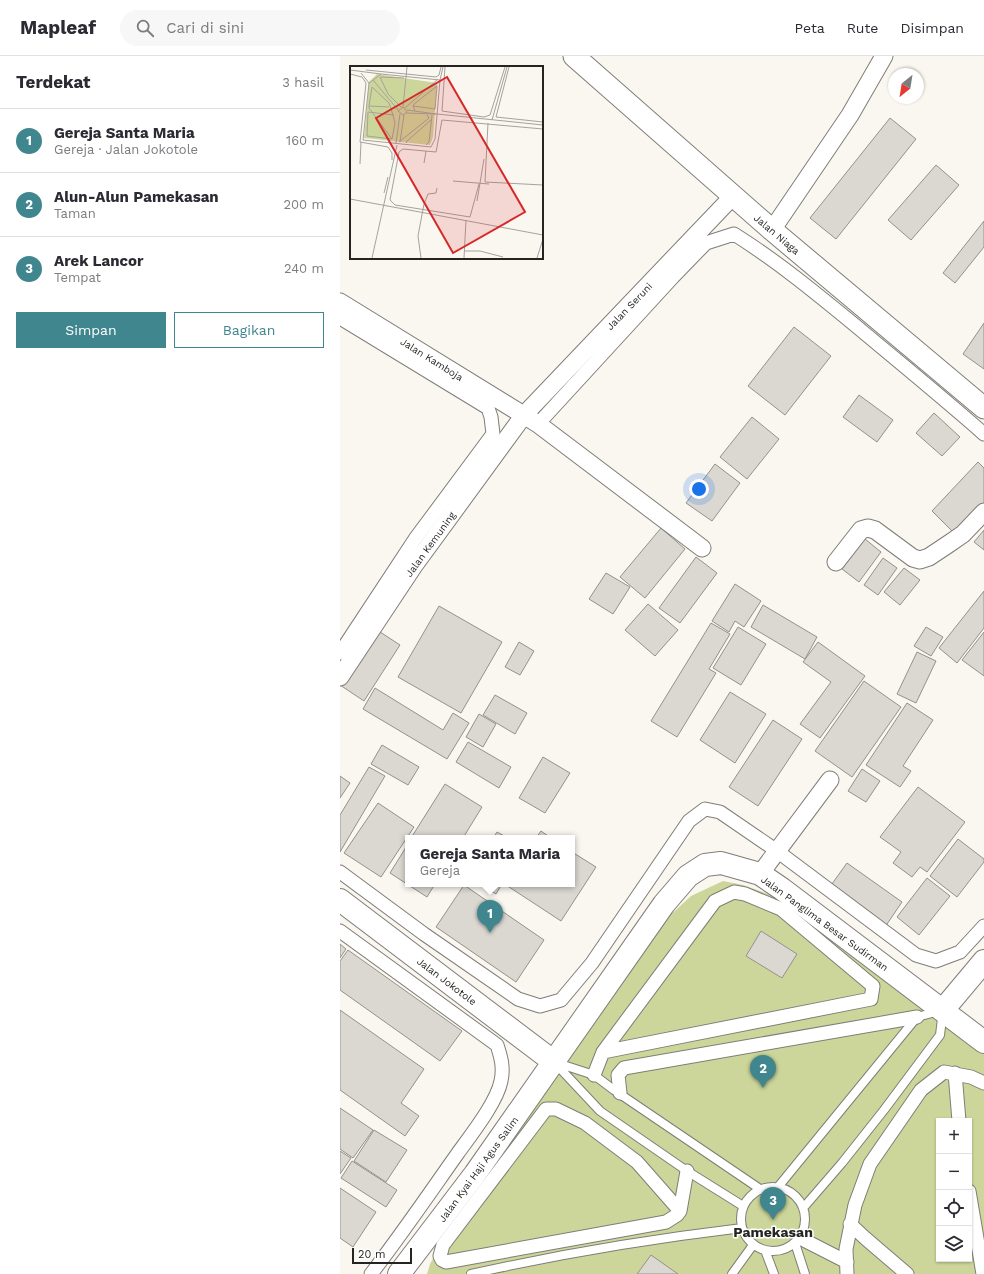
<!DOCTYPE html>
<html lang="id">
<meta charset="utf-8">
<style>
:root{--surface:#fff;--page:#f7f7f7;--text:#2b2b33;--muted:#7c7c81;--line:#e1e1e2;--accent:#3f868f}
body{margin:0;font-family:"Work Sans",sans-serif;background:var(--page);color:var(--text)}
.controls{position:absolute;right:12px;bottom:12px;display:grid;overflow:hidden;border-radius:0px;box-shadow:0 1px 3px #0004}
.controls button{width:36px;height:36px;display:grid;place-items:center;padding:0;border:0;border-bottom:1px solid var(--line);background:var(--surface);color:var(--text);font:20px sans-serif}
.compass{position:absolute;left:548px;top:12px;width:36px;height:36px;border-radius:50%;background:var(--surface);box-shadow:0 1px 3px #0004;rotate:210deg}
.scale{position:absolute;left:12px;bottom:10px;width:60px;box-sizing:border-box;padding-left:4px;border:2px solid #252421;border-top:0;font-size:11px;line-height:14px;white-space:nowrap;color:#252421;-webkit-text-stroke:3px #fff;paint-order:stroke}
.you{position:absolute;left:359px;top:433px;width:14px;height:14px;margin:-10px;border:3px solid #fff;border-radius:50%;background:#1a73e8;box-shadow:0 0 0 6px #1a73e833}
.badge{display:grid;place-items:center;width:26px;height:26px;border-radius:50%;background:var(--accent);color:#fff;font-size:13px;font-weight:700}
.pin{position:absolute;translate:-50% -33px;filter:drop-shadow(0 1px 2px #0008)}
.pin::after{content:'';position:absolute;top:21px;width:14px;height:12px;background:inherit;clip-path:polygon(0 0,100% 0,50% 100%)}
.popup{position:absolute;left:65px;top:779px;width:170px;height:52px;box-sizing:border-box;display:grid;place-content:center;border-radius:0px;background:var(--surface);filter:drop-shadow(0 1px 3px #0005);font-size:13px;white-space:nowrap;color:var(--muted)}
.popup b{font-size:15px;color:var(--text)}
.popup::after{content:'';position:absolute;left:50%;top:100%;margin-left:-8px;border:8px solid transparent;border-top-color:var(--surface)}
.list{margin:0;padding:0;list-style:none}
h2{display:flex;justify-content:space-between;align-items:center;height:52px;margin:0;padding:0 16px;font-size:17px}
h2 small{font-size:13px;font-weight:400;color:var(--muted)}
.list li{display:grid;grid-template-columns:26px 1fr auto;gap:12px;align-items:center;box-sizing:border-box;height:64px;padding:0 16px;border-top:1px solid var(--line)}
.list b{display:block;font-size:15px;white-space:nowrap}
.list p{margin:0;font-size:13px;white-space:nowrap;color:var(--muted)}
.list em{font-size:13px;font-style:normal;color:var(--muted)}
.actions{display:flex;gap:8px;padding:12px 16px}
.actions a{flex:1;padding:9px 0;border:1px solid var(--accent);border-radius:0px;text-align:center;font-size:14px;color:var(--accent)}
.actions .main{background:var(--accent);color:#fff}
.icon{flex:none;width:22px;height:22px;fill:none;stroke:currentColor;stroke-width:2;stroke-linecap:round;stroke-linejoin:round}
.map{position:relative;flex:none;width:644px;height:1218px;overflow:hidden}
header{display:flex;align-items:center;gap:24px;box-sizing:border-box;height:56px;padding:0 20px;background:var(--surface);border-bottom:1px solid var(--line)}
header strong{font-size:19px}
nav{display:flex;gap:22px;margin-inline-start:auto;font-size:14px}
.search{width:280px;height:36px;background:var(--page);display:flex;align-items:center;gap:10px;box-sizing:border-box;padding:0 14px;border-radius:22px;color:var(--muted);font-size:15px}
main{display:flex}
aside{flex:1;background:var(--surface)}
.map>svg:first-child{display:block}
.green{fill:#cdd69a;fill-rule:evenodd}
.building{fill:#dbd8d2;stroke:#94918b}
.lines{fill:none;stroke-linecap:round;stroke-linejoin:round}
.service-casing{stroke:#807d77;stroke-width:10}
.pedestrian-casing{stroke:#807d77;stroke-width:15}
.minor-casing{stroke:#807d77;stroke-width:19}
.tertiary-casing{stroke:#807d77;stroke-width:23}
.trunk-casing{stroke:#807d77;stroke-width:24}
.service{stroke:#fff;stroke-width:8}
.pedestrian{stroke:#fff;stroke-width:13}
.minor{stroke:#fff;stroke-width:17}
.tertiary{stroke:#fff;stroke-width:21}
.trunk{stroke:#fff;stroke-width:22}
.labels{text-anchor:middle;stroke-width:3;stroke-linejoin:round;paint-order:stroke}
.street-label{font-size:10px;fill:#252421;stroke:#fff}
.district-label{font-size:14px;font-weight:bold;fill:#252421;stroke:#fff}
.inset-road{fill:none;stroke:#a5a29d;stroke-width:1}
.view{fill:#d62828;fill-opacity:0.15;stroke:#d62828;stroke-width:2}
.inset-edge{fill:none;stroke:#252421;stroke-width:2}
</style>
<header>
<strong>Mapleaf</strong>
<div class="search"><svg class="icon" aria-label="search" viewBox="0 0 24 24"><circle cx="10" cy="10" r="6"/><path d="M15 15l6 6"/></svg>Cari di sini</div>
<nav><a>Peta</a><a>Rute</a><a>Disimpan</a></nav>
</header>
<main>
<aside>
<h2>Terdekat<small>3 hasil</small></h2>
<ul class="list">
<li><span class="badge">1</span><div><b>Gereja Santa Maria</b><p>Gereja · Jalan Jokotole</p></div><em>160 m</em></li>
<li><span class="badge">2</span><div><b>Alun-Alun Pamekasan</b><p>Taman</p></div><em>200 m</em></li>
<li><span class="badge">3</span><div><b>Arek Lancor</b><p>Tempat</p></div><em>240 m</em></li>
</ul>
<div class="actions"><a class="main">Simpan</a><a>Bagikan</a></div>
</aside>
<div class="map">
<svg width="644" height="1218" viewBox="0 0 644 1218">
<rect width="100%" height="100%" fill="#faf6f0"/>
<path class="green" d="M383 825 403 829 439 842 644 995V1218H87L90 1208 139 1120 326 863 351 840ZM599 1065H629V1203H599Z"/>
<path class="building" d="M550 62 576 83 496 183 470 162Z
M596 109 619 129 571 184 548 164Z
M644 165V191L615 227 603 217Z
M644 267V313L623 298Z
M454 271 491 300 445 359 408 330Z
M519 339 553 364 537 386 503 361Z
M594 357 620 381 602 400 576 377Z
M412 361 439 383 407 423 380 401Z
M638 406 644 412V447L615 478 592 455Z
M375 408 400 427 372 465 346 447Z
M321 472 345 493 305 542 280 521Z
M644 474V494L634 486Z
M525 483 541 496 519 526 502 513Z
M356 501 377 517 340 567 319 552Z
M543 502 557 512 538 539 524 529Z
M564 512 580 524 560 549 544 536Z
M266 517 290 531 273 558 249 543Z
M395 528 421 545 404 571 395 565 389 576 372 565Z
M644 535V572L617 607 599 592Z
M308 548 338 574 315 600 285 574Z
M423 549 477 581 465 603 411 571Z
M99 550 162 586 121 657 58 621Z
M371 567 390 578 369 613 376 617 337 681 311 665Z
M398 571 426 588 401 629 373 612Z
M586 571 603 581 591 600 574 590Z
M34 572 60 589 24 645 0 629Z
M644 576V620L622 604Z
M179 586 194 595 180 619 165 611Z
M478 586 525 620 480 682 460 668 491 626 463 606Z
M577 596 596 605 576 647 557 638Z
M524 625 561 651 512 721 475 695Z
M35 632 103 674 113 657 129 667 107 703 23 653Z
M390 636 426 658 395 707 360 684Z
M155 639 187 657 175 678 143 659Z
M567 647 593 664 563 710 571 715 560 731 526 709Z
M139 658 156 668 143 691 126 681Z
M433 664 462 683 418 750 389 731Z
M128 686 171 711 159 732 116 706Z
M42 689 79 711 68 729 31 708Z
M203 701 230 717 205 757 179 742Z
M29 711 45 720 0 796V759Z
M522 713 540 725 526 746 508 735Z
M0 720 10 727 0 742Z
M105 728 142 751 123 782H71Z
M578 731 625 766 587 816 580 811 572 821 553 807 561 796 540 781Z
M38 747 74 771 41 821 4 797Z
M201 775 211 782H196Z
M157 776 168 782H153Z
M618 783 644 803V806L617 841 590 820Z
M68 788V828H95L87 841 50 817Z
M232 796 256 811 221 865 166 829V828H232Z
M507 807 562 846 545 871 489 832Z
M587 822 610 840 579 879 557 861Z
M139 828H162L156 838Z
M124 829 204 884 176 926 96 871Z
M421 875 457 898 442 922 406 900Z
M0 888 6 893 0 902Z
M8 894 122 975 100 1005 0 934V905Z
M0 954 84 1013 61 1047 79 1060 65 1080 0 1034Z
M0 1052 33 1074 13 1102 0 1093Z
M34 1074 67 1094 46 1126 14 1105Z
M0 1095 11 1102 0 1118Z
M12 1105 57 1134 46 1151 1 1122Z
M0 1132 36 1156 13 1191 0 1182Z
M311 1199 338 1218H297Z"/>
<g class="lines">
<g class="service-casing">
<path id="service" d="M214 1006 254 1019 274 1034 420 1133
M215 1007 260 1055 347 1115 403 1150
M401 1163a32 32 0 1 1 64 0a32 32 0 1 1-64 0Z
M438 1131 577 961 603 954 600 979 544 1054 502 1107 464 1151
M455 1187 465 1218
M425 1194 434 1218
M131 1218C220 1198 310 1183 402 1172
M392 1218 413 1189"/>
</g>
<g class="pedestrian-casing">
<path id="pedestrian" d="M0 262 148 352 151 361 153 378 75 483 0 597
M198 368 333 221 366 187 394 178C437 205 477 238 516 270 559 306 602 341 644 378
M0 816 84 878 178 943 200 950 221 944 252 907 349 765 365 753 380 756 437 795 576 899 596 905 620 896 644 870
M0 875 157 989C161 1001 164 1012 161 1025 157 1046 131 1079 118 1097 89 1138 61 1179 31 1218
M615 1017 619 1065
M254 1019 263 996 375 845 394 836 405 838 441 853 533 930 531 943 263 996
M280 1037 278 1019 284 1012 577 961
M629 1135 643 1218
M340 1155 297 1106 245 1067 216 1053H206L103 1189 100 1200 102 1204 106 1206 326 1166 337 1159 340 1155 347 1115
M510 1168 525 1182 567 1218
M460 1182 507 1206
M507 1218 506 1193 515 1149 530 1108 581 1034 604 1016 631 1021 644 1027"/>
</g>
<g class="minor-casing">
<path id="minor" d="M432 174 510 59 544 0
M0 246 198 368 362 492
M496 506 521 474 528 472 535 474 573 502 580 504 589 501 610 487 623 478 644 456
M0 621 73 511 184 359 393 140
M420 818 490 724"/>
</g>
<g class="tertiary-casing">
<path id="tertiary" d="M234 0 432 174 644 352"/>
</g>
<g class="trunk-casing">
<path id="trunk" d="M0 844 214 1006
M603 954 644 905
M59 1218 135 1118 324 848 348 820 365 809 381 807 420 818 442 833 644 986"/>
</g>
<use href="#service" class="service"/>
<use href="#pedestrian" class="pedestrian"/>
<use href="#minor" class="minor"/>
<use href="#tertiary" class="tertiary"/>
<use href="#trunk" class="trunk"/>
</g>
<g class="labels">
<g class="street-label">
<text transform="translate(437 178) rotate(40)" y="4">Jalan Niaga</text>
<text transform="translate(289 250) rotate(-46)" y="4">Jalan Seruni</text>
<text transform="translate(92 303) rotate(32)" y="4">Jalan Kamboja</text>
<text transform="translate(90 488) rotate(-54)" y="4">Jalan Kemuning</text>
<text transform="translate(485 867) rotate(36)" y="4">Jalan Panglima Besar Sudirman</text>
<text transform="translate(107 925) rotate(37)" y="4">Jalan Jokotole</text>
<text transform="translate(138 1113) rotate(-54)" y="4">Jalan Kyai Haji Agus Salim</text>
</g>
<g class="district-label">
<text x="433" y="1181">Pamekasan</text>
</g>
</g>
<g transform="translate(10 10)">
<rect width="193" height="193" fill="#faf6f0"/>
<path d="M27 8 87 17 83 71 80 79 14 72 19 16Z" fill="#cdd69a"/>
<path class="inset-road" d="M95 1 92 45 134 51 140 49 155 1M159 1 146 51 193 56M0 4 31 8M16 4 86 11 89 9 91 1M11 7 19 17M0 8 12 11 16 17 10 76 38 81 42 87V94M31 8 90 14 85 73 81 81 13 74 19 17ZM23 14 48 44M90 14 93 1M38 28 30 11 54 12M38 28 51 41M19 40 22 21 39 37 42 46 45 57 42 73M63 40 85 43 87 20 64 38 63 40 65 45M39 41 19 40V42L42 73M53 41 48 45 53 49 57 46 53 41 57 1M55 42 88 13M57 44 86 48M56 47 87 48M87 48 193 59M142 54 157 1M138 57 135 116 193 119M42 73 17 70 18 46 44 49M49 76 79 52 77 49M50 76 54 49M46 77 50 48M57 77 56 76 82 53M76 79 79 76 82 49M74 97 76 85M10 98 11 76M103 115 139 118M129 118 120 151 45 139 40 134 49 86 53 83 86 86 92 54 193 63M34 127 38 111M0 133 193 169M127 135 134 93M114 185H130L153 191M22 192 47 79M71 192 68 170 74 138 78 128 86 127 87 122M114 192 116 154M187 192 193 173"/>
<path class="view" d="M97 11 175 146 103 187 26 52Z"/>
<rect width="193" height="193" class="inset-edge"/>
</g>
</svg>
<div class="controls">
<button>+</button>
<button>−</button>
<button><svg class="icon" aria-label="locate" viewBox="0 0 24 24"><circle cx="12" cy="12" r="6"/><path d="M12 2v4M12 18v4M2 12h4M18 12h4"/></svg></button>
<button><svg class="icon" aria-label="layers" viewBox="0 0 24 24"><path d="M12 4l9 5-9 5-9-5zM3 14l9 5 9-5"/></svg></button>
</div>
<svg class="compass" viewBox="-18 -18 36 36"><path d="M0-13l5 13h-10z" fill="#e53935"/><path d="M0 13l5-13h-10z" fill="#7c7c81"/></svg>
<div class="scale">20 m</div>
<div class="you"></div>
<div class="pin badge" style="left:150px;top:877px">1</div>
<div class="popup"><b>Gereja Santa Maria</b>Gereja</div>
<div class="pin badge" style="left:423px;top:1032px">2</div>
<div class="pin badge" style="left:433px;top:1164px">3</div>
</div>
</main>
